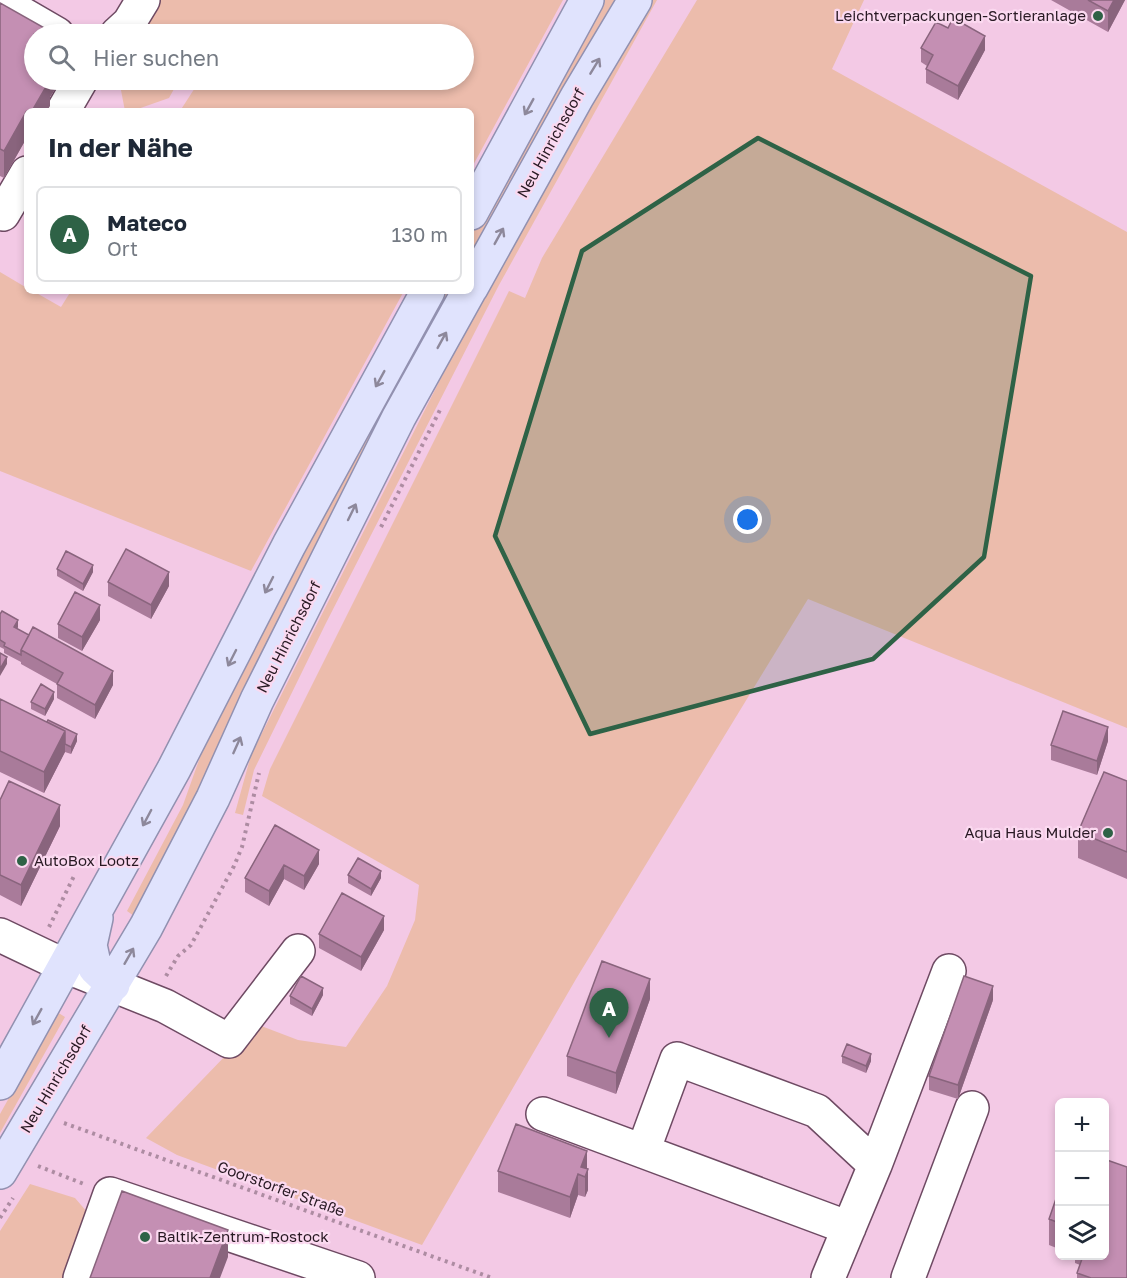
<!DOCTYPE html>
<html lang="de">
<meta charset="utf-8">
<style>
:root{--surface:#fff;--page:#f2f2f3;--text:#1f2937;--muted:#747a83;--line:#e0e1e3;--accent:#2e6246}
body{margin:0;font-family:"Golos Text",sans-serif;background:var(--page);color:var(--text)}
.controls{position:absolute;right:18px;bottom:18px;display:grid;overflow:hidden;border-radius:9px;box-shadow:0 3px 9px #0003}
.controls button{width:54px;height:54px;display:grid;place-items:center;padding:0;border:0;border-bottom:2px solid var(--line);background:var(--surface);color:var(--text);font:30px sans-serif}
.you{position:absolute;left:748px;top:520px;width:21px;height:21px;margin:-15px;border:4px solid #fff;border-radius:50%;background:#1a73e8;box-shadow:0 0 0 9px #1a73e833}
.badge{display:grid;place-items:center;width:39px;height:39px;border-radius:50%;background:var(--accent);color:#fff;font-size:20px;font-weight:700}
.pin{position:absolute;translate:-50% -50px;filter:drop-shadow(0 2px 3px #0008)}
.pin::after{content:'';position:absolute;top:32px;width:21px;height:18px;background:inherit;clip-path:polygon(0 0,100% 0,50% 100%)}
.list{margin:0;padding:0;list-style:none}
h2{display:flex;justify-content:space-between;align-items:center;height:78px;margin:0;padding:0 24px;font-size:26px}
h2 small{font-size:20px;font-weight:400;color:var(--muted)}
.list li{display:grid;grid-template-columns:39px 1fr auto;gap:18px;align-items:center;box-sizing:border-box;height:96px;margin:0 12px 12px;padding:0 12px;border:2px solid var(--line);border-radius:9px}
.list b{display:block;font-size:22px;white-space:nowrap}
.list p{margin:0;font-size:20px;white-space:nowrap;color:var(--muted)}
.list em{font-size:20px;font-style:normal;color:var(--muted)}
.icon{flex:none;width:33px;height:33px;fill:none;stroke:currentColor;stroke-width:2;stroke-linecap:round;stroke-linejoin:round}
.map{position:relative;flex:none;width:1127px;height:1278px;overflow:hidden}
.search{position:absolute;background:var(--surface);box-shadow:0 3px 9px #0003;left:24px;top:24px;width:450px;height:66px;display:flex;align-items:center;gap:15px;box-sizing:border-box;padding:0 21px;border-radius:33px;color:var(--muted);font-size:22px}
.panel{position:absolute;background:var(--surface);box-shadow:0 3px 9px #0003;left:24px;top:108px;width:450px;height:186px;border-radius:9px}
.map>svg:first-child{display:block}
.green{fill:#ecbcac}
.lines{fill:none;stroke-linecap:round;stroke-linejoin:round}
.minor-casing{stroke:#6e4a63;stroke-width:36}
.major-casing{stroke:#9291b0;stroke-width:36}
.path{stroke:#ad8ca2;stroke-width:4;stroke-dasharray:3 4.5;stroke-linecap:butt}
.minor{stroke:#fff;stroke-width:33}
.major{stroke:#e0e3fd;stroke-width:33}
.wall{fill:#a97b9a}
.shaded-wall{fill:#89647d}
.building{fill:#c48fb3;stroke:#89647d;stroke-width:1.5}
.oneway{stroke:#8d889b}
.marked{fill:#2e6246;fill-opacity:0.2;stroke:#2e6246;stroke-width:4.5;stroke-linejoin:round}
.poi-dot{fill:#2e6246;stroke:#fbd9f0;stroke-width:2}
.labels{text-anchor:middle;stroke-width:4.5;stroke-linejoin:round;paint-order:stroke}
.poi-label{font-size:15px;fill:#281923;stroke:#fbd9f0;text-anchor:end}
.street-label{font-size:15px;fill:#281923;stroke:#fbd9f0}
</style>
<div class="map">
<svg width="1127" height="1278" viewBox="0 0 1127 1278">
<rect width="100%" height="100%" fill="#f3c9e5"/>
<path class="green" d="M161 0H563L471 169V111H180L200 80H464V34H142Z
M599 0H615L471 258V234Z
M649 0H657L499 285 326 623 254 770 243 815 235 813 251 755 506 249Z
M697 0H864L832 69 1127 232V728L808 599 576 979 422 1245 177 1155 146 1138 256 1024 298 1040 346 1047 387 986 415 920 419 885 262 796 270 769 509 291 525 298 542 258Z
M119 80H179L169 98 132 111H125Z
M0 272 27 288V291H33L61 307 71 291H404L251 571 0 471Z
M440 291H452L191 810 134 916 127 911 183 805 204 746 238 683 375 410Z
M57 1012 65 1017 0 1133V1114Z
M30 1184 75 1198 94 1220 72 1278H0V1231Z"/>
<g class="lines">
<g class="minor-casing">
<path id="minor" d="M0 1 57 34
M117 34 129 23 143 0
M63 111 81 80
M3 214 27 173
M0 935 65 966 165 1006 229 1041 298 951
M543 1114 849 1228
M643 1151 677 1059 817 1111 875 1165
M80 1278 110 1194 358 1278
M828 1278 875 1165 949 971
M908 1278 972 1108"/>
</g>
<g class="major-casing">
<path id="major" d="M471 213 587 0
M471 288 577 97 635 0
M96 918 90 945 95 968 113 985
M0 1083 174 769 289 545 428 291
M0 1172 146 927 213 798 257 700 399 417 469 291"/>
</g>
<path class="path" d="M381 527 441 408
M49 927 75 874
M166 976 178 956 191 945 234 866 242 847 259 773
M64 1123 492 1278
M38 1166 84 1184
M0 1218 13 1198"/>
<use href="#minor" class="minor"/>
<use href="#major" class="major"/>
</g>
<path class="wall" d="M1051 0H1125L1108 32Z
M0 3 34 80H61L50 97V106L27 111V140L26 139 4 178 0 176Z
M921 48 985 50 958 100 926 83V69L927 66 921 62Z
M57 569 93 572 83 591 57 576Z
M108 582 169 586 151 619 108 596Z
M0 614 18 627 17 629 113 685 95 719 57 698V684L21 664V662L4 653V649L0 647Z
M100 620 82 651 58 638V624Z
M0 699 77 741 71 754 65 752 44 793 0 772Z
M54 699 45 716 31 709V702Z
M1108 741 1097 775 1051 760V745Z
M1127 781V879L1078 858V832Z
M0 800 60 826 21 906 0 895Z
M275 825 319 864 304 890 284 879 269 906 245 892V878Z
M348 875 381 878 371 896 348 883Z
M384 930 361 971 319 948V934Z
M323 995 312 1016 290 1004V996Z
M650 999 616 1094 567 1076V1056Z
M993 1000 958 1099 929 1090V1076Z
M842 1056 871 1061 866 1073 842 1063Z
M587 1169 588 1190 585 1197 578 1195 570 1218 498 1192V1171Z
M1059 1190V1249L1049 1245V1219Z
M1075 1256H1104L1127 1278H1077V1273L1080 1265 1075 1263Z"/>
<path class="shaded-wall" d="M1114 0H1125L1108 32V11Z
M985 36V50L958 100V86Z
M47 80H61L50 97V106L47 111H32Z
M26 112V139L4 178V151Z
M93 565V572L83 591V584Z
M169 572V586L151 619V605Z
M100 605V620L82 651V637Z
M18 620V627L14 634V627Z
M7 657V664L0 676V669Z
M113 671V685L95 719V705Z
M54 692V699L45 716V709Z
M1108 727V741L1097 775V761Z
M65 731V752L44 793V772Z
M77 734V741L71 754V747Z
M60 805V826L21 906V885Z
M319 850V864L304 890V876Z
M284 865V879L269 906V891Z
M381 871V878L371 896V889Z
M384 916V930L361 971V957Z
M650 979V999L616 1094V1073Z
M993 986V1000L958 1099V1085Z
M323 988V995L312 1016V1009Z
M871 1054V1061L866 1073V1066Z
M587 1151V1171L581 1167Z
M588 1169V1190L585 1197V1177Z
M578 1174V1195L570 1218V1197Z
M228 1230V1257L220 1278H210Z"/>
<path class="building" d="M1088 0H1114L1108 11Z
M0 3 55 34H34V80H50L32 111H27V113L26 112 4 151 0 149Z
M953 18 985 36 958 86 926 69 933 55 921 48 936 22 948 28Z
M126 549 169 572 151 605 108 582Z
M66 551 93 565 83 584 57 569Z
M75 592 100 605 82 637 58 624Z
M2 611 18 620 14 627 29 635 21 650V655L4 646 5 643 0 640V614Z
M33 627 113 671 95 705 57 684 63 673 21 650Z
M0 653 7 657 0 669Z
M41 684 54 692 45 709 31 702Z
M0 699 65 731 44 772 0 751Z
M1063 711 1108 727 1097 761 1051 745Z
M48 720 77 734 71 747 65 744V731L47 722Z
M1104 772 1127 781V852L1078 832Z
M9 781 60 805 21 885 0 875V800Z
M275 825 319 850 304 876 284 865 269 891 245 878Z
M358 858 381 871 371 889 348 875Z
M342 893 384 916 361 957 319 934Z
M602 961 650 979 616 1073 567 1056Z
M301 976 323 988 312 1009 290 996Z
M964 976 993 986 958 1085 929 1076Z
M847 1044 871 1054 866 1066 842 1056Z
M516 1124 587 1151 581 1167 588 1169 585 1177 578 1174 570 1197 498 1171Z
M1104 1159 1127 1167V1278H1091L1077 1273 1083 1256H1104Z
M1059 1190V1223L1049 1219Z
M122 1191 228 1230 210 1278H90Z"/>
<defs><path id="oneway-shaft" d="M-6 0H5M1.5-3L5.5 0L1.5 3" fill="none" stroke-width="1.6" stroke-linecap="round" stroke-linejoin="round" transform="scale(1.5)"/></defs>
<g class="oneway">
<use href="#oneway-shaft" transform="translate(595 66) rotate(-59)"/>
<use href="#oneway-shaft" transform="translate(529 107) rotate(119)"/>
<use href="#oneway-shaft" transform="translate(499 236) rotate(-61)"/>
<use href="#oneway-shaft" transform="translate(442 340) rotate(-61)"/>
<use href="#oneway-shaft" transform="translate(380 379) rotate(119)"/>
<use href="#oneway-shaft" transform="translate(352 512) rotate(-64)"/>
<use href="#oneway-shaft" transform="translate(269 585) rotate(117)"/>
<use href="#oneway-shaft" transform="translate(232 658) rotate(117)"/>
<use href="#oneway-shaft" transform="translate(237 745) rotate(-66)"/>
<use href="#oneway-shaft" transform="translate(147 818) rotate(118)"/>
<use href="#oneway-shaft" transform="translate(129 956) rotate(-60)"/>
<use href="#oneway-shaft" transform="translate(37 1017) rotate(119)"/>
</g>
<path class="marked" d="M758 138 1031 276 984 557 873 659 590 734 495 536 582 251Z"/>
<g class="poi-dot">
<circle cx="1098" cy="16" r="6"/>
<circle cx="1108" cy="833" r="6"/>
<circle cx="22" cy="861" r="6"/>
<circle cx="145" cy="1237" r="6"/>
</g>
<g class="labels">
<g class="poi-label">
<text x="1086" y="21">Leichtverpackungen-Sortieranlage</text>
<text x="1096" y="838">Aqua Haus Mulder</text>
<text x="34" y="866" text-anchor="start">AutoBox Lootz</text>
<text x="157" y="1242" text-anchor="start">Baltik-Zentrum-Rostock</text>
</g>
<g class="street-label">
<text transform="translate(551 143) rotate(-61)" y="5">Neu Hinrichsdorf</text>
<text transform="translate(289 637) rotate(-63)" y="5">Neu Hinrichsdorf</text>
<text transform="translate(56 1079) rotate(-59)" y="5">Neu Hinrichsdorf</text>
<text transform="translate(281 1189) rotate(20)" y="5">Goorstorfer Straße</text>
</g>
</g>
</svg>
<div class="controls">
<button>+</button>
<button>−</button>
<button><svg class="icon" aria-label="layers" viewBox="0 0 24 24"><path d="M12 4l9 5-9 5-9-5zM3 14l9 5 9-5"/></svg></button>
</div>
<div class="you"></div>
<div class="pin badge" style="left:609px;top:1038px">A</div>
<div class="search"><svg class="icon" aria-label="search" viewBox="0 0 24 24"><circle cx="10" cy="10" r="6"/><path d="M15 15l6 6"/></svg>Hier suchen</div>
<section class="panel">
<h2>In der Nähe<small></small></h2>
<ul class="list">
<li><span class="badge">A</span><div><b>Mateco</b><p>Ort</p></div><em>130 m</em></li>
</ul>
</section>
</div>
